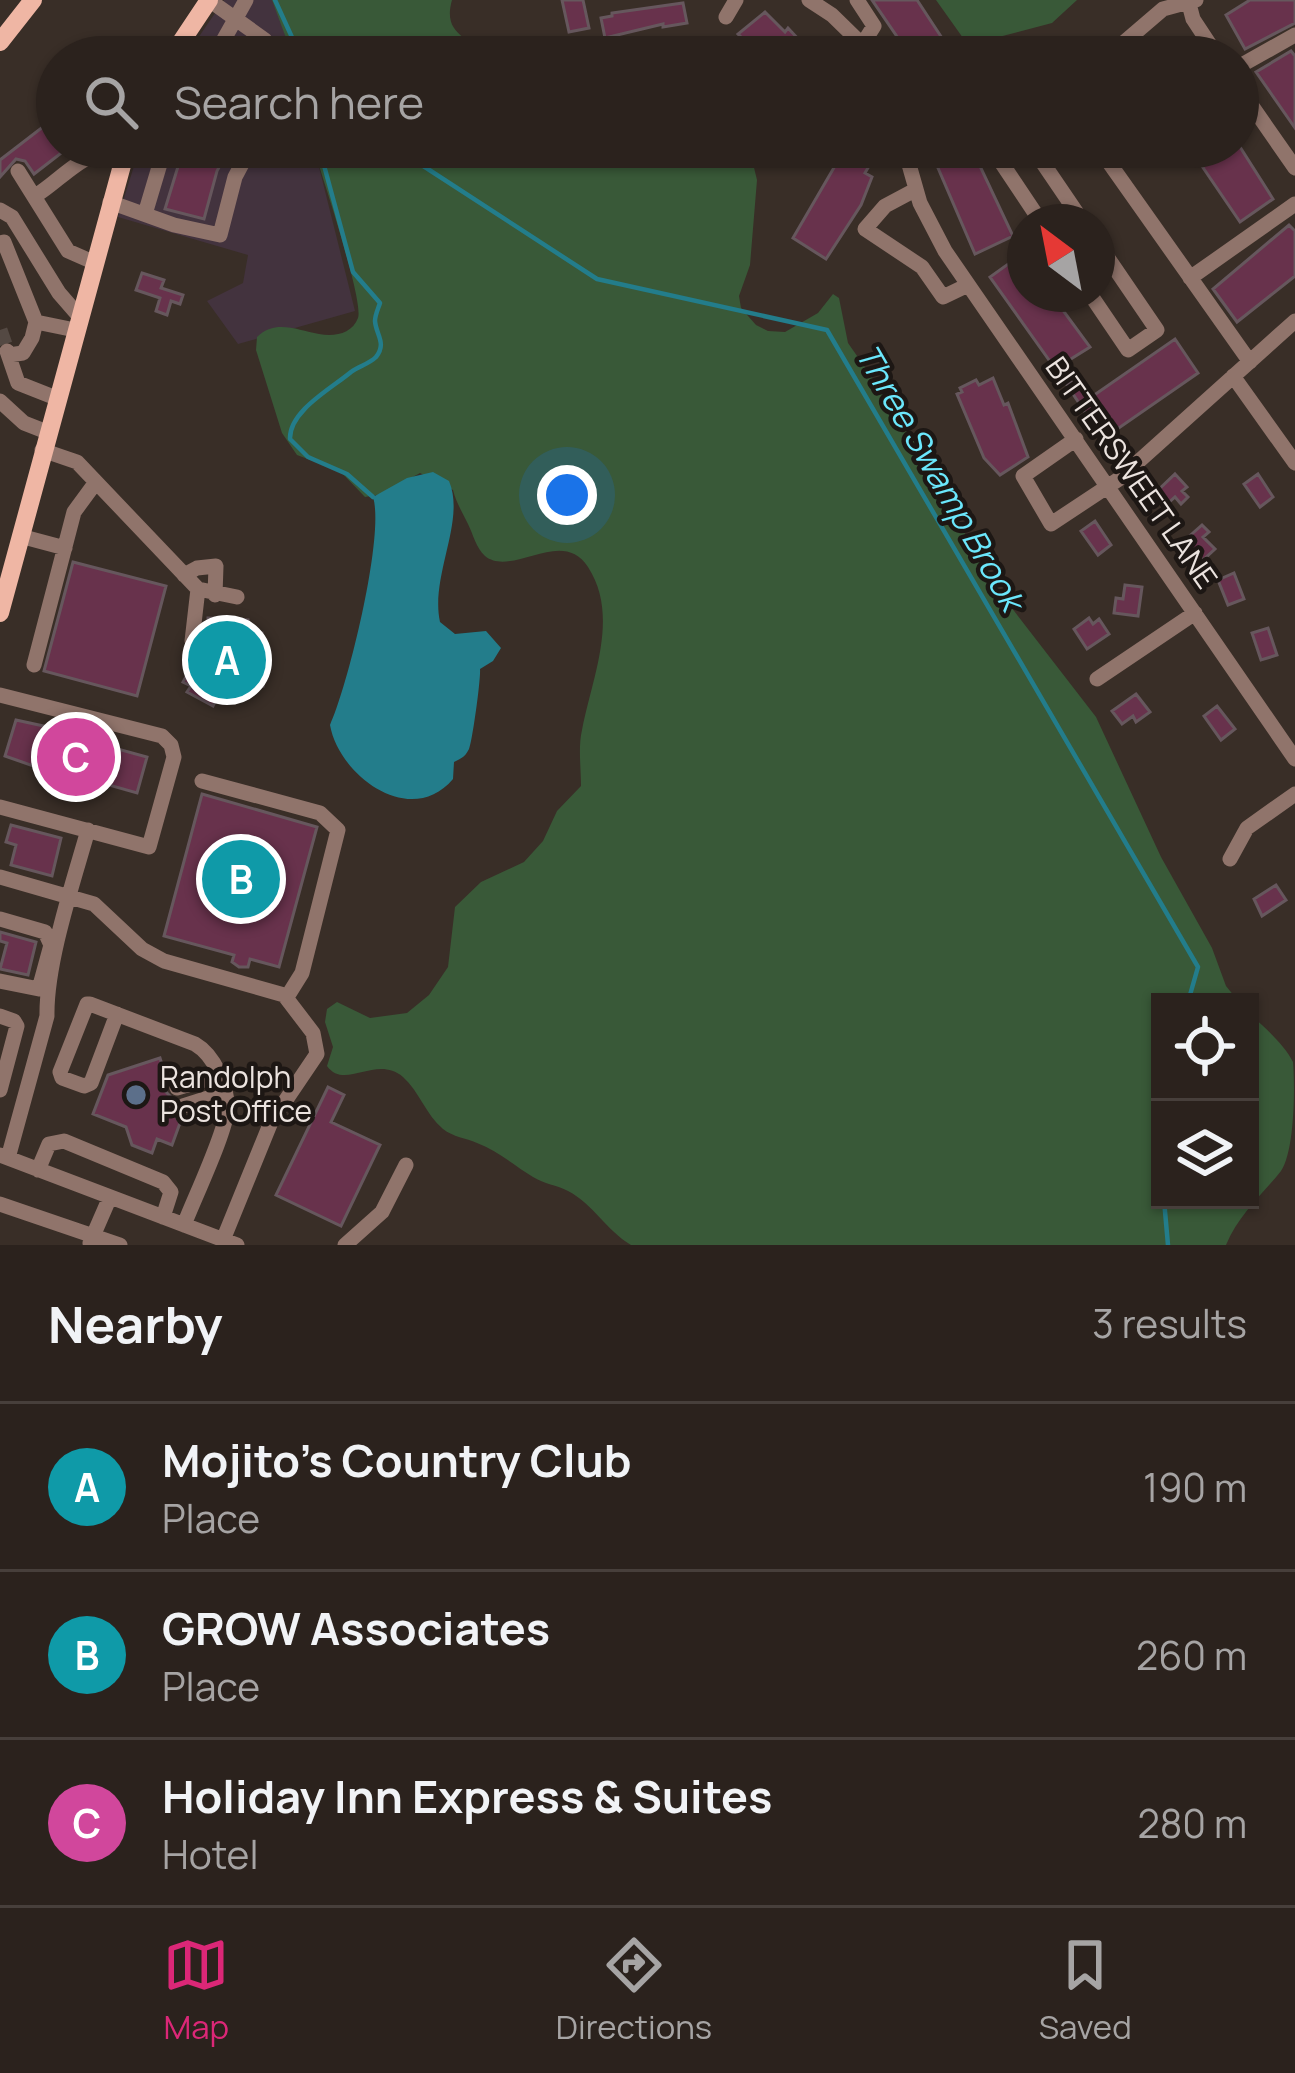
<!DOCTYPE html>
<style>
:root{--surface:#2b221d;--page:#372f2a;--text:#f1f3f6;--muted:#a6a4a4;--line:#473f3b;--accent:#db2777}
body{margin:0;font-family:Manrope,sans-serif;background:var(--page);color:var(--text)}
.controls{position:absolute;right:36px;bottom:36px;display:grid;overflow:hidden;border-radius:0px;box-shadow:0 3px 9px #0004}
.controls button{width:108px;height:108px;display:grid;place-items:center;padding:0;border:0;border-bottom:3px solid var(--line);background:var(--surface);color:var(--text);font:60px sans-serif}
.compass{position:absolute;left:1007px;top:204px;width:108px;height:108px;border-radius:50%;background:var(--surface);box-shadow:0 3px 9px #0004;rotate:328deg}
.you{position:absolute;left:567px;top:495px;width:42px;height:42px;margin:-30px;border:9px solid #fff;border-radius:50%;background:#1a73e8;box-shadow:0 0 0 18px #1a73e833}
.badge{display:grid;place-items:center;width:78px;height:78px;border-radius:50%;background:var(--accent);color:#fff;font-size:39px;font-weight:700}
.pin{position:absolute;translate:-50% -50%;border:6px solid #fff;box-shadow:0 3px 12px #0006}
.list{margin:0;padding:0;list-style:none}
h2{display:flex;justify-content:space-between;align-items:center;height:156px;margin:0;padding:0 48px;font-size:51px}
h2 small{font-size:39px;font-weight:400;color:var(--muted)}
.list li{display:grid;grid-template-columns:78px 1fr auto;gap:36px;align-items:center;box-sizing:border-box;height:168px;padding:0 48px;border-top:3px solid var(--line)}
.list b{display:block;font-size:45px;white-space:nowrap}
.list p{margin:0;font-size:39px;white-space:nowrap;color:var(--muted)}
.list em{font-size:39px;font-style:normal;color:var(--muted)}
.icon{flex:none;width:66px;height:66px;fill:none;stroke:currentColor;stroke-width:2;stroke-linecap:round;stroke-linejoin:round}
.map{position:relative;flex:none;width:1295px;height:1245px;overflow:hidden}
.search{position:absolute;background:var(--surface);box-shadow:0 3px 9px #0004;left:36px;right:36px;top:36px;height:132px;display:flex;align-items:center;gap:30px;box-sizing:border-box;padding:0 42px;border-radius:66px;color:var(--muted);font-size:45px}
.sheet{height:660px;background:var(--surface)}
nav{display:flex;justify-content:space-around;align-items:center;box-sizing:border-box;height:168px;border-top:3px solid var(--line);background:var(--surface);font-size:33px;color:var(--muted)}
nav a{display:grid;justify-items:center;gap:6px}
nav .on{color:var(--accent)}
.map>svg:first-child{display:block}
.commercial{fill:#43333e}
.green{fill:#395938}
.water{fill:#237d8b}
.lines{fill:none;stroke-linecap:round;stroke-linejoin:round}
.stream{stroke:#237d8b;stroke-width:4.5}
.building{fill:#68324c;stroke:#66575d;stroke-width:3}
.minor-tunnel{stroke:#544943;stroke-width:15;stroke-dasharray:15 8;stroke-linecap:butt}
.minor{stroke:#90746b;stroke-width:15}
.major{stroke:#efb6a4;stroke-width:18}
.service-dot{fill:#5c6f8a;stroke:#1d1714;stroke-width:4.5}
.labels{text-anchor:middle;stroke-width:9;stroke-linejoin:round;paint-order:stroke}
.street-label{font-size:30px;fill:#ebe3df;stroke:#1d1714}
.poi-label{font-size:30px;fill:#ebe3df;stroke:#1d1714;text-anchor:start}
.water-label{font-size:33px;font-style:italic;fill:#6be7fc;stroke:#1d1714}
</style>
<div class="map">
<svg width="1295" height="1245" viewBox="0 0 1295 1245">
<rect width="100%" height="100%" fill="#392e27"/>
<path class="commercial" d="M224 0H276L291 57H185Z
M140 147H314L355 311 238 344 207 301 243 283 248 255 118 217Z"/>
<path class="green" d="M272 0H452C442 35 469 37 489 57H293Z
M936 0H1077L1052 23 968 45Z
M313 147H749L757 180 750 265 739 296 741 308 756 325 768 331 785 332 818 313 833 294 839 298 848 343 904 423 991 581 1096 717 1161 857 1212 948 1226 986 1239 1002H1160V1200H1250V1014C1265 1028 1284 1044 1293 1062 1295 1085 1295 1151 1281 1171 1261 1196 1239 1214 1226 1245H631C606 1230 593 1204 568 1191 557 1185 544 1184 533 1177 515 1166 498 1151 477 1143 466 1138 453 1137 443 1129 426 1115 419 1091 403 1077 376 1054 345 1091 327 1066L333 1047 325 1022 327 1009 337 1002 370 1018 407 1013 429 995 448 967 455 907 481 882 524 862 543 841 557 811 581 786C581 768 578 747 582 730 592 678 620 616 588 567 562 526 512 578 485 556 476 548 473 534 468 524 462 512 456 502 453 490L420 473 382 494 365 497 340 471 297 455 282 433 256 350 257 337C275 319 297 330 319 334 334 337 352 334 358 318 364 301 321 172 313 147Z"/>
<path class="water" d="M433 472 449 481C466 521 430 576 440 622L455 634 486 631 501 648 493 661 480 669C481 679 472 743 469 749 464 758 463 757 454 762L453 779C411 829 339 776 330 725 348 686 385 535 373 497L407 478Z"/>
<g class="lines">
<path class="stream" d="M275 0 301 57
M319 147 353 272 380 303C378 309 375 315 375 321 376 335 387 343 376 357 369 364 359 366 351 372 332 388 289 411 290 439L308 457 347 474 373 497
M394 147 597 279 827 330 1198 967 1188 1002
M1160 1096 1156 1109 1160 1152
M1164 1200 1168 1245"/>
</g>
<path class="building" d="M562 0H583L589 28 569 32Z
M872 0H917L942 38 911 57Z
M1250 0H1295V23L1245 49 1226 15Z
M683 3 687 23 663 27V24L605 38 601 18 612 16V13Z
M765 12 785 32 788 28 815 57H757L739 41 742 38 738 34Z
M1291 51 1295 56V128L1256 72Z
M57 116V147H69L34 174 25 161 16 159 0 177V160Z
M184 147H230L217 171 204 219 165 209Z
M846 147H880L865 173 872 177 861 205 826 259 793 238Z
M929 147H971L1013 236 975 254Z
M1189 147H1240L1273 199 1240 222Z
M1289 225 1295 231V276L1237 322 1213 289Z
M1025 252V294H1051L1090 347 1058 367H1054L990 277Z
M142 273 164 280 161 288 183 295 180 304 171 301 167 315 156 311 160 298 136 290Z
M1175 339 1198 373 1103 439 1067 385 1075 379 1090 398Z
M993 378 1004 405 1008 403 1028 457 1000 475 984 458 957 394 962 392 960 388 976 380 979 385Z
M1175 474 1187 487 1182 491 1188 497 1181 504 1175 497 1166 505 1155 493Z
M1258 474 1273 497 1260 507 1244 484Z
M1095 521 1111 545 1098 555 1081 531Z
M1202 525 1209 532 1203 537 1215 549 1203 560 1185 540Z
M73 562 166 586 137 696 44 671Z
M1234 573 1244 599 1228 605 1218 580Z
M1125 585 1142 587 1138 616 1114 613 1116 598 1123 599Z
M208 618 248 620V633H262L263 686H223L213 706 187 692 191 686 183 682 208 637Z
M1089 618 1093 624 1099 619 1109 634 1087 649 1074 629Z
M1268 628 1277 655 1261 660 1252 633Z
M1136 694 1150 712 1136 722 1133 716 1122 724 1112 711Z
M1217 706 1235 729 1221 740 1204 716Z
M16 720 71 732 70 736 147 757 137 793 60 771 59 775 5 756Z
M202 794 317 827 279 967 250 959 248 967H239L232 962 234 955 164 936Z
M11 825 61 838 52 876 11 865 16 845 6 842Z
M1276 885 1286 900 1262 916 1254 899Z
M0 932 36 942 28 975 0 969 7 943 0 941Z
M160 1058 167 1081 166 1092 173 1099 172 1111 180 1123 172 1145 157 1139 152 1153 132 1145 126 1127 93 1114 108 1075Z
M328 1087 344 1095 331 1122 380 1145 341 1226 276 1195Z"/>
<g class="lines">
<path class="minor-tunnel" d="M0 330 7 350"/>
<path class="minor" d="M209 0 265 40 274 57
M809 0 832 15 875 57
M857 0 874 26 862 45
M1188 0 1193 19 1218 57
M726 17 736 0
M214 57 246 0
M1027 57 1060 48 1068 57
M1107 57 1163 9 1196 0
M1238 67 1295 35
M1238 86 1295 168
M904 147 920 203 945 251 1295 759
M991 147 1041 222
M1032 147 1083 222
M1098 147 1250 362
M1111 165 1137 147
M18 171 68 251 93 262
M915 190 885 206 865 229 922 267 943 297 968 285
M35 196C63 179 90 142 125 153
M110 202 174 225 220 235 235 177 251 147
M0 210 12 217 59 293 79 316
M145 214 165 147
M0 243 4 242 36 322
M1190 278 1295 204
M1090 294 1128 350 1157 330 1097 242
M7 351 18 383 56 398
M9 355 23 353 32 338 36 322 75 330
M1233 376 1295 463
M0 401 24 423 47 432
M1076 439 1023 476 1051 524 1119 479 1295 321
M42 450 77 462 198 589 237 597
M20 536 65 548
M184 575 197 568 216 566 215 595
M192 641 198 589
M34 665 74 512 96 482
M1097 679 1195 613
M0 695 162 736 171 745 174 757 149 847 0 807
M202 781 320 813 338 830 302 973 287 997
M1230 859 1247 828 1295 794
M0 877 94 904 142 949 164 961 284 995 313 1033 317 1054 271 1122 223 1240
M0 919 45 932 51 945 39 989 0 981
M117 1014 91 1083 84 1086 62 1078 60 1072 87 1004H90L195 1044C214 1055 228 1086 227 1109 227 1130 193 1201 184 1225
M0 1016 14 1021 17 1026 0 1090
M177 1088 218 1076
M183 1106 224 1093
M0 1155 237 1245
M8 1158 47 1016C46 963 73 883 88 830
M38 1170 49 1144 64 1141 163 1182 171 1192 163 1217
M0 1204 120 1245
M90 1243 110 1197
M345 1245 382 1212 406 1165"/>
<path class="major" d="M0 42 33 0
M171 57 209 0
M0 613 127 147"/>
</g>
<circle class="service-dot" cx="136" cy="1095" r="12"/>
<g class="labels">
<g class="street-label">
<text transform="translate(1131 473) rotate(55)" y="10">BITTERSWEET LANE</text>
</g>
<g class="poi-label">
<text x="160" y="1088">Randolph<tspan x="160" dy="34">Post Office</tspan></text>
</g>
<g class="water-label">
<text transform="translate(940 477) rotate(60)" y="12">Three Swamp Brook</text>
</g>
</g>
</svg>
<div class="controls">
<button><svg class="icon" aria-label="locate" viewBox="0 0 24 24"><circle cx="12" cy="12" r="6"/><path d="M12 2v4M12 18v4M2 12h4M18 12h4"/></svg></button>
<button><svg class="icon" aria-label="layers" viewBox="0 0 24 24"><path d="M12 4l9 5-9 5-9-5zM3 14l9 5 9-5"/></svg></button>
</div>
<svg class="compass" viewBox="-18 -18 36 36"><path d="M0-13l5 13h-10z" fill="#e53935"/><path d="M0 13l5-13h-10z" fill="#a6a4a4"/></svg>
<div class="you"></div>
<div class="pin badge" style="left:227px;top:660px;background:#0f9aa8">A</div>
<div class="pin badge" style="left:241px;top:879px;background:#0f9aa8">B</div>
<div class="pin badge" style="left:76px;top:757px;background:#d1479c">C</div>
<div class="search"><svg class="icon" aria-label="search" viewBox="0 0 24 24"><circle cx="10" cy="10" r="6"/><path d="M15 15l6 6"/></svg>Search here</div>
</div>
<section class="sheet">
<h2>Nearby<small>3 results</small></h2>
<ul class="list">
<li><span class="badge" style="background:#0f9aa8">A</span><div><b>Mojito's Country Club</b><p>Place</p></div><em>190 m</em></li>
<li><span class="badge" style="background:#0f9aa8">B</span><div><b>GROW Associates</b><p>Place</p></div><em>260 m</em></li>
<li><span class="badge" style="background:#d1479c">C</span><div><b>Holiday Inn Express &amp; Suites</b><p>Hotel</p></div><em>280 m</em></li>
</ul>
</section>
<nav>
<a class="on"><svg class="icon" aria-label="map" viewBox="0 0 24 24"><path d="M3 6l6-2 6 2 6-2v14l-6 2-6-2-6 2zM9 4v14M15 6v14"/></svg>Map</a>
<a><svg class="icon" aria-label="directions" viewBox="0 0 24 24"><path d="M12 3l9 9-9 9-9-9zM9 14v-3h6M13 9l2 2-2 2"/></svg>Directions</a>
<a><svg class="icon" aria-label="saved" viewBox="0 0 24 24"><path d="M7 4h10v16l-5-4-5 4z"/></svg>Saved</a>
</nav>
